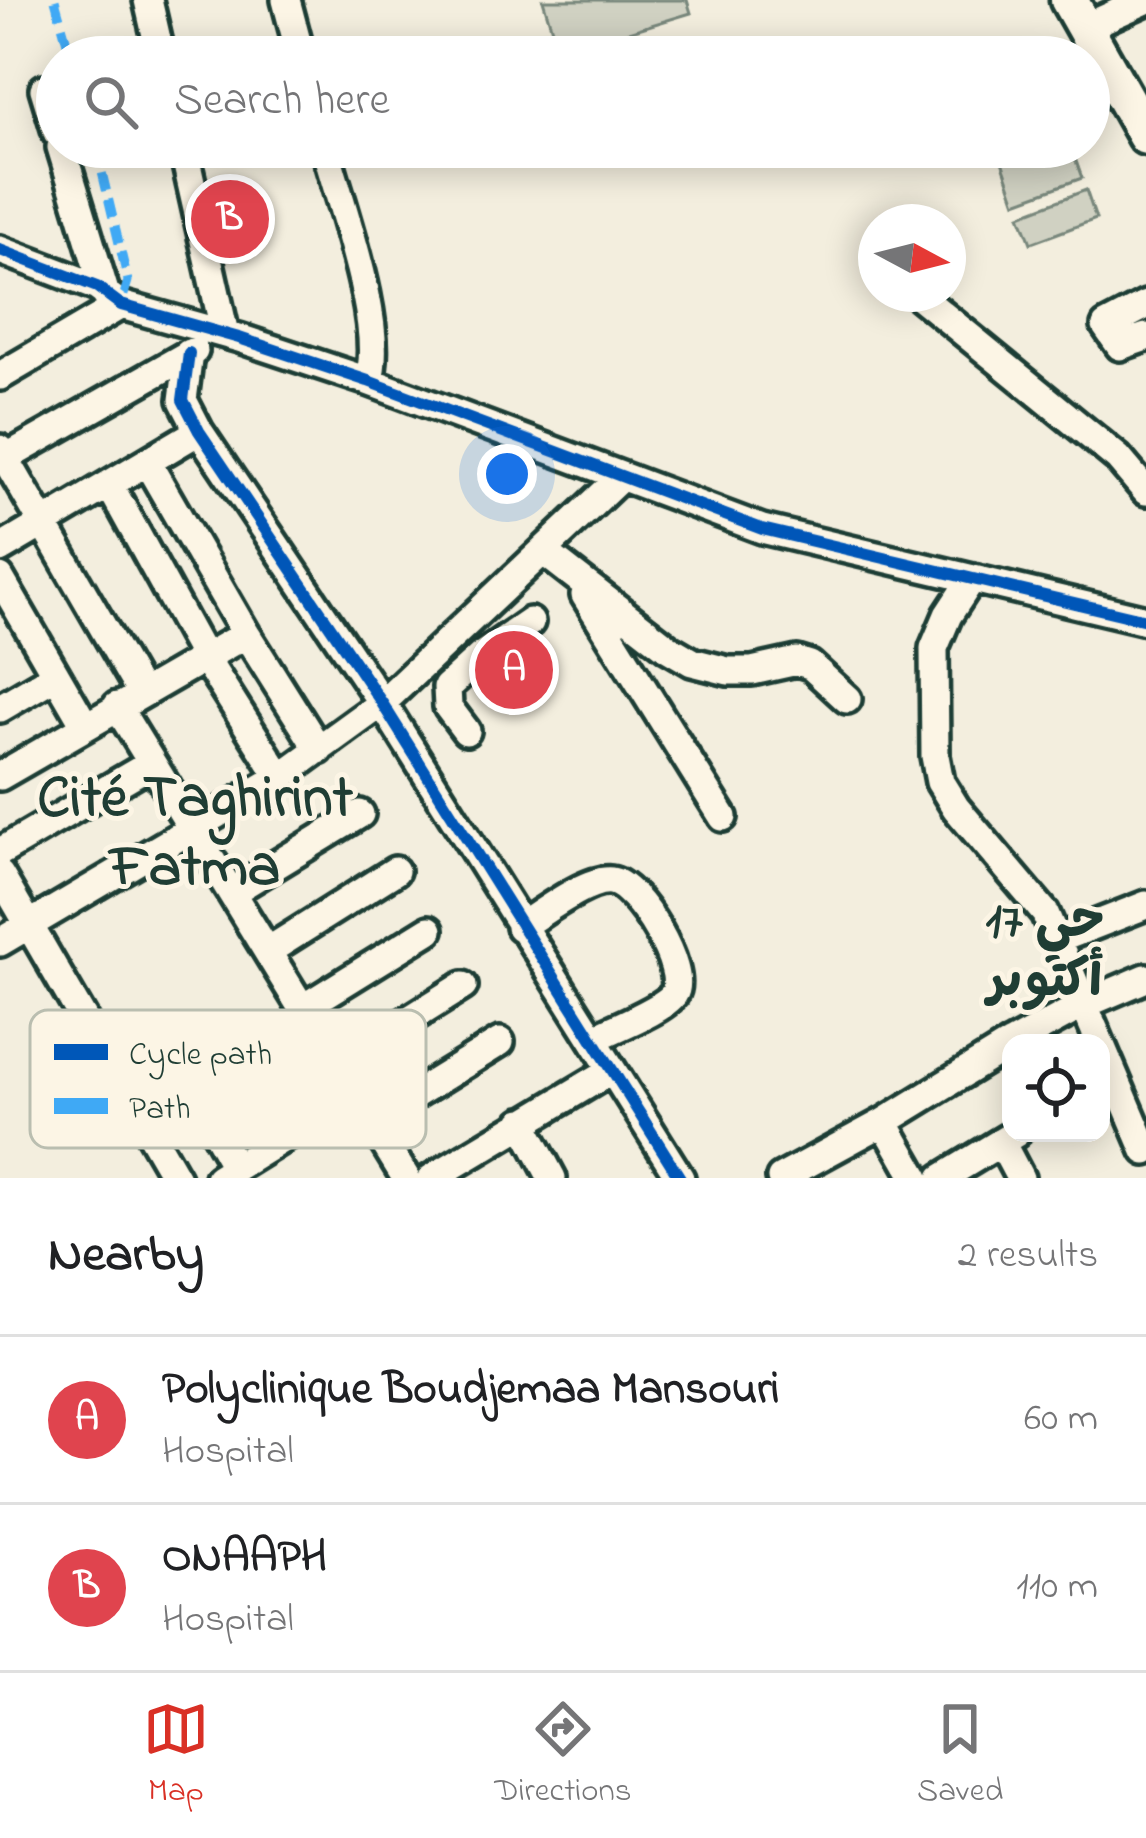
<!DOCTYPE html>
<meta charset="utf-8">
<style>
:root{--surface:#fff;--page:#f2f2f2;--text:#202124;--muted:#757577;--line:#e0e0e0;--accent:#d93025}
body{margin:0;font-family:"Indie Flower","Playpen Sans Arabic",sans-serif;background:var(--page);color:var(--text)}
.controls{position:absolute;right:36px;bottom:36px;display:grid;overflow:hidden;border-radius:24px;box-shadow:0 6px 30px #0003}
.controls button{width:108px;height:108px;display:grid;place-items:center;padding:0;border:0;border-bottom:3px solid var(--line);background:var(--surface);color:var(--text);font:60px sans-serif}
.compass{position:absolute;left:858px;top:204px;width:108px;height:108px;border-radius:50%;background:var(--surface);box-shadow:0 6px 30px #0003;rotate:97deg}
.you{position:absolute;left:507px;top:474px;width:42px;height:42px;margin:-30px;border:9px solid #fff;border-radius:50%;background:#1a73e8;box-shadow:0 0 0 18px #1a73e833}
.badge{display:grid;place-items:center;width:78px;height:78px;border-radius:50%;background:var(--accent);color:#fff;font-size:39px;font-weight:700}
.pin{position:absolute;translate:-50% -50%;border:6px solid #fff;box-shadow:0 3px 12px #0006}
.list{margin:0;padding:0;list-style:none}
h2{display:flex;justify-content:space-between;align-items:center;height:156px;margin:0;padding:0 48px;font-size:51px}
h2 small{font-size:39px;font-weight:400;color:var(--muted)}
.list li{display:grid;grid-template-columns:78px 1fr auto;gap:36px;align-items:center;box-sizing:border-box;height:168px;padding:0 48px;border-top:3px solid var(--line)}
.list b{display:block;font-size:45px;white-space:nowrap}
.list p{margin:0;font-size:39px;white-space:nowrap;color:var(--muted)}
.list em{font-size:39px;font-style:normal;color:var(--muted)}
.icon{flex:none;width:66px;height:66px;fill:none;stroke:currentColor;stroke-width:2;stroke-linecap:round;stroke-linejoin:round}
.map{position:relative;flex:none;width:1146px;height:1178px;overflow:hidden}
.search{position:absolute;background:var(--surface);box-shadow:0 6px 30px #0003;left:36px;right:36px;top:36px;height:132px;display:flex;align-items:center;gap:30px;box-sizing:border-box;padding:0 42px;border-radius:66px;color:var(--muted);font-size:45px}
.sheet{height:492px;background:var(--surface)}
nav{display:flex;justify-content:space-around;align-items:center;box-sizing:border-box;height:168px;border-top:3px solid var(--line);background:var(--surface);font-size:33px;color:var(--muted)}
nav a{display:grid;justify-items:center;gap:6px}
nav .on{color:var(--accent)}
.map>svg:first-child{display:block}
.green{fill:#d0d1c2;stroke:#78877b;stroke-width:3}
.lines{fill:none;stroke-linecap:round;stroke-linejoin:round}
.minor-casing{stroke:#1f3d34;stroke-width:36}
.major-casing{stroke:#1f3d34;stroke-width:45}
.minor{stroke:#fcf5e5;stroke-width:27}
.major{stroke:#fcf5e5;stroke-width:36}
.quiet{stroke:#3fa9f5;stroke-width:9;stroke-dasharray:18 9;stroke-linecap:butt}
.cycleway-casing{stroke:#fcf5e5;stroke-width:20}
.cycleway{stroke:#0057b8;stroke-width:12}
.labels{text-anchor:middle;stroke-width:10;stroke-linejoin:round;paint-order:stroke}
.neighbourhood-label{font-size:51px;font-weight:bold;fill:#1f3d34;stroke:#fcf5e5}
.district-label{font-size:60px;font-weight:bold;fill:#1f3d34;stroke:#fcf5e5}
.key{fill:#fcf5e5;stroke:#babeb0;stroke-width:3}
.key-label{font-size:33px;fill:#1f3d34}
</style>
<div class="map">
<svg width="1146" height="1178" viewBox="0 0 1146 1178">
<rect width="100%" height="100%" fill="#f3eede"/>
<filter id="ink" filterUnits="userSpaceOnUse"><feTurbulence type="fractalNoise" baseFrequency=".00833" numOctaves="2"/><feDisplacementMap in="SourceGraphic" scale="24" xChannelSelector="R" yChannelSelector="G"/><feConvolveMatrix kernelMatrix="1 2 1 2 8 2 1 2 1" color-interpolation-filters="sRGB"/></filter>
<g filter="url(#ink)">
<path class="green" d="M543 0H687L691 13 559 53Z
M997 147H1071L1082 178 1016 202Z
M1086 190 1096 219 1031 243 1020 215Z"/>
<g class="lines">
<g class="minor-casing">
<path id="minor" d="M148 0 161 57
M286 0 301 57
M1084 28 1146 0
M44 89 57 132
M61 147 106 295
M183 147 225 334
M325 147C340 204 387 329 368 381
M0 250 97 287 121 305 239 338 368 381 762 529 1146 620
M917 294 1118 458 1146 491
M1146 305 1106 326 1120 346 1146 337
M189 353 183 400 199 431 382 703 680 1178
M0 376 121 305
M0 449 141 693
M0 461 194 351
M148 464 246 634 319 750
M110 486 204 657 280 777
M0 549 199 431
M543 551 668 648 692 662 728 671H752L797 661 810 665 847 699
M0 578 85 725
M971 580 948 615 934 648 935 756 940 782 956 808 1045 913 1146 1151
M585 595 723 817
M117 706 406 1178
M0 708 56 675
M466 731 448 707 447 687 481 656 530 622
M0 776 246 634
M0 852 152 763
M0 875 176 1178
M232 892 360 814
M520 927C541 914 587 878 611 881 637 884 689 971 674 994 663 1010 612 1029 593 1039
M1059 939 1146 905
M0 942 280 777 382 703 620 478
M268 951 395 871
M303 1008 429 930
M1013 1043 1085 1004 1146 978
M171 1053 236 1168
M337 1065 463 986
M204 1110 270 1072
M372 1121 500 1042
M522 1122 552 1178
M884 1122 916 1178
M1001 1142 1020 1178
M219 1178 303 1126
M432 1178 612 1070
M781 1178 884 1122 1011 1044
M942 1178 1016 1133"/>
</g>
<g class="major-casing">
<path id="major" d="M1069 0 1146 136"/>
</g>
<use href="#minor" class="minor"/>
<use href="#major" class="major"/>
<path class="quiet" d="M55 0 71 57
M96 147 128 281 121 305"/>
<g class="cycleway-casing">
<path id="cycleway" d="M0 250 97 287 121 305 239 338 368 381 762 529 1146 620
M189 353 183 400 199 431 382 703 680 1178"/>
</g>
<use href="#cycleway" class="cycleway"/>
</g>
</g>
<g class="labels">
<g class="neighbourhood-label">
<text x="1045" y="936">حي 17<tspan x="1045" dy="59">أكتوبر</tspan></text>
</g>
<g class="district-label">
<text x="195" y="815">Cité Taghirint<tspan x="195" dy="69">Fatma</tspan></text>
</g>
</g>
<rect x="30" y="1010" width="396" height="138" rx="18" class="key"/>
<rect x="54" y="1044" width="54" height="16" fill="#0057b8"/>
<rect x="54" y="1098" width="54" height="16" fill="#3fa9f5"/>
<g class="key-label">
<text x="129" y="1064">Cycle path</text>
<text x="129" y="1118">Path</text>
</g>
</svg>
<div class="controls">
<button><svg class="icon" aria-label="locate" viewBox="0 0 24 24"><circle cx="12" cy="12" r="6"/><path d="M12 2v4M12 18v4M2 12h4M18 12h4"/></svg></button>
</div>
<svg class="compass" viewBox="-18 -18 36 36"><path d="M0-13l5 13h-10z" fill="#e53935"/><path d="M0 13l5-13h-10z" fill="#757577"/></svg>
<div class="you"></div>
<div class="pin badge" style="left:514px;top:670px;background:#e0444e">A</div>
<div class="pin badge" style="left:230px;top:219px;background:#e0444e">B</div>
<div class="search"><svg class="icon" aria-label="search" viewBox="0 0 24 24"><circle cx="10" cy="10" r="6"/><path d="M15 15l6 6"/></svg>Search here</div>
</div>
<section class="sheet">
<h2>Nearby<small>2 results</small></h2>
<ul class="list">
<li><span class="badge" style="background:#e0444e">A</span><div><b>Polyclinique Boudjemaa Mansouri</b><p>Hospital</p></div><em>60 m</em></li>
<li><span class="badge" style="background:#e0444e">B</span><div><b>ONAAPH</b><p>Hospital</p></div><em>110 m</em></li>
</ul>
</section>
<nav>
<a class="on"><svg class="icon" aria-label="map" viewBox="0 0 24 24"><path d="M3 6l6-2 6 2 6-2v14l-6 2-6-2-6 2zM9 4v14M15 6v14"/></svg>Map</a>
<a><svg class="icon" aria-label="directions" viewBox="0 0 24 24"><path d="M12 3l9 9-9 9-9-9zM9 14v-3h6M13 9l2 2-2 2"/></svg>Directions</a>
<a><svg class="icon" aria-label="saved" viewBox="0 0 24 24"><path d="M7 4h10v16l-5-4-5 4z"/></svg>Saved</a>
</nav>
